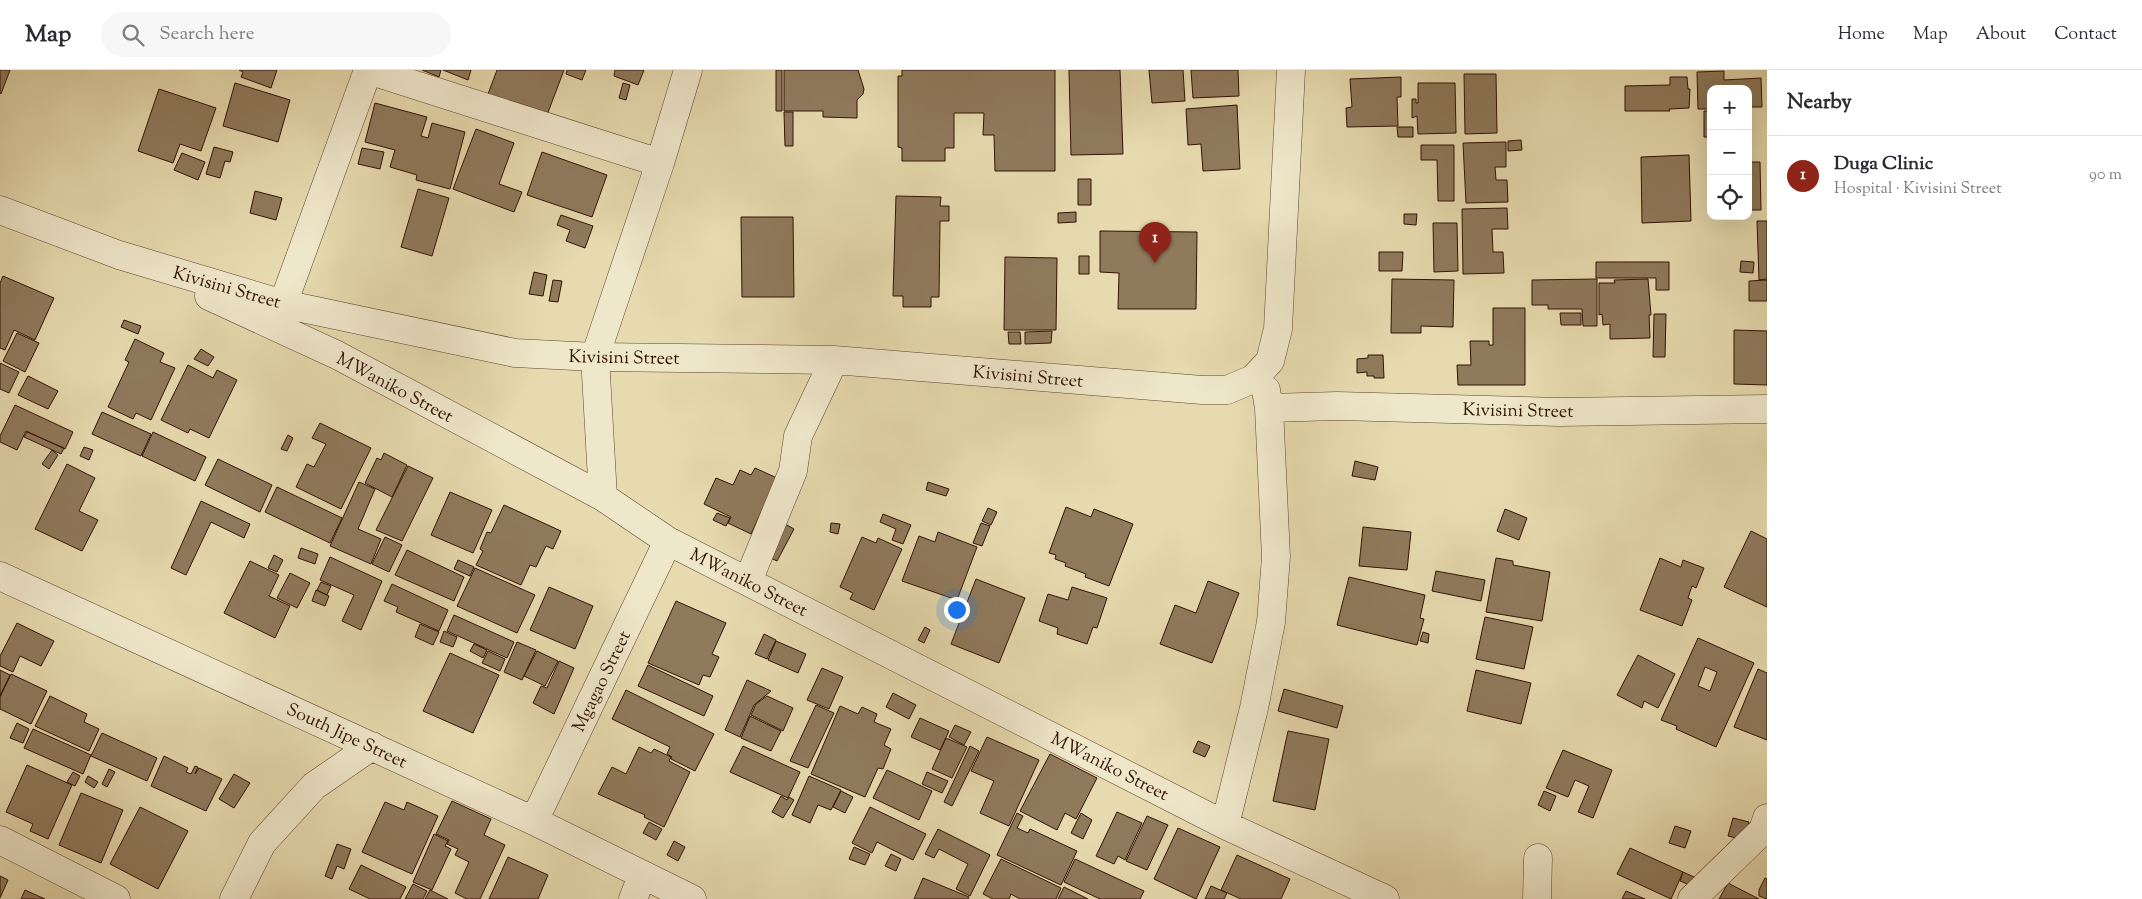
<!DOCTYPE html>
<meta charset="utf-8">
<style>
:root{--surface:#fff;--page:#f7f7f7;--text:#2b2b33;--muted:#7c7c81;--line:#e1e1e2;--accent:#8f2418}
body{margin:0;font-family:"Sorts Mill Goudy",serif;background:var(--page);color:var(--text)}
.controls{position:absolute;right:15px;top:15px;display:grid;overflow:hidden;border-radius:10px;box-shadow:0 5px 20px #0002}
.controls button{width:45px;height:45px;display:grid;place-items:center;padding:0;border:0;border-bottom:1px solid var(--line);background:var(--surface);color:var(--text);font:25px sans-serif}
.you{position:absolute;left:956px;top:539px;width:18px;height:18px;margin:-12px;border:4px solid #fff;border-radius:50%;background:#1a73e8;box-shadow:0 0 0 8px #1a73e833}
.badge{display:grid;place-items:center;width:32px;height:32px;border-radius:50%;background:var(--accent);color:#fff;font-size:16px;font-weight:700}
.pin{position:absolute;translate:-50% -41px;filter:drop-shadow(0 1px 2px #0008)}
.pin::after{content:'';position:absolute;top:26px;width:18px;height:15px;background:inherit;clip-path:polygon(0 0,100% 0,50% 100%)}
.list{margin:0;padding:0;list-style:none}
h2{display:flex;justify-content:space-between;align-items:center;height:65px;margin:0;padding:0 20px;font-size:21px}
h2 small{font-size:16px;font-weight:400;color:var(--muted)}
.list li{display:grid;grid-template-columns:32px 1fr auto;gap:15px;align-items:center;box-sizing:border-box;height:80px;padding:0 20px;border-top:1px solid var(--line)}
.list b{display:block;font-size:19px;white-space:nowrap}
.list p{margin:0;font-size:16px;white-space:nowrap;color:var(--muted)}
.list em{font-size:16px;font-style:normal;color:var(--muted)}
.icon{flex:none;width:28px;height:28px;fill:none;stroke:currentColor;stroke-width:2;stroke-linecap:round;stroke-linejoin:round}
.map{position:relative;flex:none;width:1767px;height:829px;overflow:hidden}
header{display:flex;align-items:center;gap:30px;box-sizing:border-box;height:70px;padding:0 25px;background:var(--surface);border-bottom:1px solid var(--line)}
header strong{font-size:24px}
nav{display:flex;gap:28px;margin-inline-start:auto;font-size:18px}
.search{width:350px;height:45px;background:var(--page);display:flex;align-items:center;gap:12px;box-sizing:border-box;padding:0 18px;border-radius:28px;color:var(--muted);font-size:19px}
main{display:flex}
aside{flex:1;background:var(--surface)}
.map>svg:first-child{display:block}
.building{fill:#8f7a5c;stroke:#311203;fill-rule:evenodd}
.lines{fill:none;stroke-linecap:round;stroke-linejoin:round}
.minor-casing{stroke:#5e442e;stroke-width:29}
.minor{stroke:#efe7ca;stroke-width:28}
.labels{text-anchor:middle;stroke-width:5;stroke-linejoin:round;paint-order:stroke}
.street-label{font-size:18px;fill:#311203;stroke:#efe7ca}
</style>
<header>
<strong>Map</strong>
<div class="search"><svg class="icon" aria-label="search" viewBox="0 0 24 24"><circle cx="10" cy="10" r="6"/><path d="M15 15l6 6"/></svg>Search here</div>
<nav><a>Home</a><a>Map</a><a>About</a><a>Contact</a></nav>
</header>
<main>
<div class="map">
<svg width="1767" height="829" viewBox="0 0 1767 829">
<rect width="100%" height="100%" fill="#e6daae"/>
<filter id="stains"><feTurbulence type="fractalNoise" baseFrequency=".004" numOctaves="4"/><feColorMatrix values="0 0 0 0 .2 0 0 0 0 .09 0 0 0 0 .02 0 0 0 .5 -.17"/></filter>
<radialGradient id="worn" r=".72"><stop offset=".6" stop-color="#630" stop-opacity="0"/><stop offset="1" stop-color="#630" stop-opacity=".3"/></radialGradient>
<path class="building" d="M0 0H10L1 24 0 23Z
M239 0H277L271 18 241 7 243 2Z
M422 0H441L439 7Z
M443 0H471L468 10Z
M497 0H564L547 45 488 24Z
M567 0H586L582 10 566 4Z
M615 0H644L638 15 614 6Z
M776 0H782V41H776Z
M784 0H858L864 19 863 24 857 30V48L823 47V41H784Z
M902 0H1055V101H995L994 65H983L984 43H954V78H945V91H902V78L898 77V6H902Z
M1069 0H1120L1123 84 1071 85Z
M1149 0H1183L1185 31 1152 33Z
M1191 0H1238L1239 26 1193 28Z
M1724 1V10L1761 8 1762 37H1748V19H1711V39H1698L1697 2Z
M1464 4H1496L1497 63 1465 64Z
M1401 7V27H1397L1398 56 1347 57 1346 38 1352 37 1350 9Z
M1670 7H1687L1688 19H1690L1689 38 1669 39 1670 41H1625V16L1670 15Z
M235 13 290 30 278 72 223 56Z
M623 13 630 15 626 30 619 28Z
M1418 13H1455L1456 63 1418 64 1417 46 1412 48V29H1416V33H1418Z
M159 19 216 38 201 81 180 74 173 93 138 81Z
M375 33 427 47 421 66 428 68 432 53 465 62 450 119 416 110 417 105 390 97 395 80 365 72Z
M1237 35 1240 99 1203 101 1201 74 1188 75 1186 39Z
M1704 41H1711V67H1704Z
M784 42H793V76H785Z
M1397 57H1413V67H1398Z
M476 59 514 73 499 114 522 122 514 142 453 119Z
M1521 70 1522 80 1508 81V71Z
M1506 72V97H1495L1496 110H1507L1508 132 1466 133 1463 73Z
M1421 75H1454V131H1438L1437 90H1421Z
M214 77 233 82 230 92 225 91 220 108 206 104Z
M362 78 384 82 380 99 358 94Z
M542 82 607 105 592 147 527 125Z
M182 83 205 92 198 110 174 100Z
M1689 85 1691 151 1642 153 1641 87Z
M1748 92H1760L1761 140H1748Z
M1078 109H1091V135H1078Z
M418 119 449 128 432 186 401 177Z
M255 121 282 128 276 150 250 143Z
M896 126 941 127 940 136H949V151H940L939 227H931V237H903V226H893Z
M1507 138 1508 159H1492L1493 182H1503L1504 203 1463 204 1462 139Z
M1076 142V152L1058 153V143Z
M1404 144H1417L1416 155 1404 154Z
M561 145 593 156 585 178 566 171 570 160 557 155Z
M741 147H793L794 227H742Z
M1757 151H1767V209L1759 210Z
M1433 153H1457L1458 201 1434 202Z
M1100 161 1197 162 1196 239H1118L1119 203 1100 202Z
M1379 182H1403L1402 201H1379Z
M1079 186H1089V204H1079Z
M1005 187 1057 188 1056 260H1004Z
M1741 191 1754 192 1753 203 1740 202Z
M1596 192H1669V220H1656V208H1596Z
M534 202 547 205 543 226 529 224Z
M3 206 54 228 35 270 14 260 5 280 0 278V213Z
M1392 209 1454 210 1453 257 1421 256V263H1391Z
M1597 209V256H1583L1582 239H1548V235H1532V210Z
M1648 209 1651 245H1649L1650 268 1610 269V254L1603 255 1602 244 1599 245V213H1615L1614 210Z
M553 210 562 211 558 232 549 231Z
M1767 210V231H1749V211Z
M1493 238H1525V315H1458L1457 295H1471L1470 271H1489V275H1493Z
M1560 243H1581V255H1561Z
M1654 244H1666L1665 287H1653Z
M124 250 141 256 138 264 121 257Z
M1734 260 1767 261V315L1734 314Z
M1052 261 1051 273 1025 274V262Z
M1008 262H1020L1021 274H1009Z
M17 263 39 273 25 302 3 291Z
M135 269 164 283 160 292 175 298 151 350 136 343 133 349 108 337 129 292 125 290Z
M201 279 214 287 208 296 194 289Z
M1368 285H1383L1384 308H1374V306H1367V302L1357 303V289L1368 288Z
M0 293 19 302 9 323 0 319Z
M188 295 213 308 217 300 237 310 209 368 190 359 188 363 161 350Z
M28 306 58 321 48 339 18 325Z
M15 335 73 362 65 379 26 361 17 380 0 372V366Z
M102 342 151 364 141 386 92 364Z
M320 353 371 378 341 439 296 417 307 394 314 397 326 374 312 368Z
M27 362 64 378 61 384 24 367Z
M153 362 206 387 195 411 142 386Z
M288 365 293 368 287 381 281 379Z
M84 377 93 380 89 390 80 386Z
M52 380 58 385 49 399 42 394Z
M384 383 407 395 392 427 365 413 377 388 381 390Z
M218 389 272 415 260 442 205 415Z
M1355 391 1378 397 1375 410 1352 406Z
M67 394 95 408 79 441 98 450 82 481 35 459Z
M408 396 433 408 402 471 376 460Z
M755 398 777 408 751 464 728 453 731 447 704 434 716 408 733 415 740 400 751 405Z
M359 412 375 419 358 459 381 469 371 494 330 476Z
M928 412 949 419 946 426 926 420Z
M277 417 342 448 330 473 265 442Z
M450 422 492 440 473 483 431 465Z
M201 431 250 454 244 468 211 452 186 505 171 498Z
M504 435 561 461 553 479 546 476 536 497 530 495 521 515 476 495 483 481 480 479 487 462 491 463Z
M1066 437 1091 447 1094 439 1133 454 1109 516 1085 507 1086 504 1065 496 1066 493 1055 489 1056 485 1049 483Z
M988 438 997 442 991 455 982 451Z
M1505 439 1527 448 1519 470 1497 461Z
M717 443 730 448 726 456 713 450Z
M883 444 911 455 903 474 892 470 896 459 880 452Z
M778 450 794 459 777 491 760 483Z
M831 453 840 454 838 464 830 462Z
M981 453 990 456 982 476 973 473Z
M1363 457 1411 462 1407 500 1359 496Z
M1751 461 1767 469V537L1724 517Z
M938 462 977 477 957 530 902 511 919 466 935 472Z
M385 467 402 475 389 502 372 494Z
M862 467 876 473 878 468 902 479 874 540 850 529 853 523 840 517Z
M301 478 318 484 315 494 298 488Z
M407 480 464 507 454 531 395 505Z
M274 485 283 490 277 502 268 498Z
M330 487 382 511 361 560 342 551 354 525 320 510Z
M1496 488 1513 491V495L1550 502 1542 551 1486 542Z
M1660 488 1681 497 1683 490 1704 498 1696 518 1692 516 1688 528 1692 530 1682 556 1640 540Z
M458 490 474 497 470 506 454 499Z
M250 491 279 505 269 526 290 536 275 568 224 543Z
M475 498 535 525 517 563 457 536Z
M1436 501 1485 510 1481 531 1432 521Z
M290 503 310 513 297 538 277 528Z
M1349 507 1425 525 1420 548 1424 549 1417 575 1337 555Z
M976 509 1025 528 999 593 951 574Z
M1208 511 1239 523 1212 593 1160 574 1175 535 1196 543Z
M321 512 331 516 327 525 317 520Z
M392 514 448 540 439 561 396 542 398 537 384 531Z
M549 517 593 536 575 579 530 560Z
M1072 517 1107 528 1097 558 1093 557 1087 574 1057 564 1058 558 1039 551 1048 524 1068 530Z
M316 520 329 526 325 536 312 531Z
M676 531 726 553 712 584 719 587 710 607 703 605 699 615 648 593Z
M454 545 514 572 507 588 447 561Z
M1485 547 1533 557 1524 599 1476 589Z
M17 553 54 571 41 596 20 586 13 602 0 596V586Z
M420 554 439 562 433 575 415 567Z
M925 557 930 560 924 573 918 570Z
M444 561 457 567 453 577 440 572Z
M1423 562 1429 564 1428 573 1420 571Z
M764 564 776 570 767 589 755 584Z
M1698 568 1754 593 1716 677 1676 659 1677 656 1661 650ZM1705 597 1717 602 1710 621 1698 616Z
M776 571 806 584 798 603 768 590Z
M517 572 536 580 522 610 504 602Z
M474 574 487 580 483 588 470 581Z
M488 581 505 589 500 601 482 593Z
M537 581 558 591 545 616 524 606Z
M450 583 499 605 473 663 423 641Z
M1638 585 1675 604 1658 638 1644 631 1642 638 1617 625Z
M559 591 574 598 554 644 533 633 541 616 547 618Z
M648 595 713 626 704 646 638 616Z
M822 598 843 607 829 639 807 630Z
M1758 599 1767 603V670L1734 657Z
M0 600 10 605 0 626Z
M1476 600 1531 613 1521 654 1467 641Z
M11 604 47 621 31 654 0 639V627Z
M747 610 771 621 754 635 740 667 725 660Z
M1284 619 1343 636 1337 658 1278 641Z
M626 620 714 664 695 701 671 689 672 687 667 684 670 677 612 649Z
M893 623 916 635 909 649 886 637Z
M50 626 87 644 84 652 99 659 89 681 35 656Z
M767 626 793 638 783 661 751 645 756 634Z
M816 635 834 643 808 698 790 691Z
M840 636 858 644 862 637 877 644 874 652 891 659 884 675 891 679 883 699 878 698 865 727 811 704Z
M750 646 781 661 771 681 741 668Z
M920 648 949 661 940 680 911 667Z
M17 653 29 659 23 673 10 668Z
M955 655 971 662 964 675 949 667Z
M33 659 91 685 83 704 24 678Z
M1288 661 1329 669 1315 740 1273 731Z
M102 663 157 688 147 711 91 686Z
M987 667 1039 690 1009 756 980 743 994 711 971 701Z
M946 668 967 677 952 708 932 699Z
M1198 671 1210 676 1205 687 1193 682Z
M743 676 800 702 788 728 730 702Z
M970 676 979 681 952 736 944 732Z
M639 677 651 683 654 679 671 687 669 691 690 702 664 757 644 747 645 745 598 724 612 697 626 704Z
M1563 680 1612 700 1593 748 1578 742 1589 716 1575 710 1568 727 1546 718Z
M1050 684 1097 708 1076 749 1065 743 1057 760 1020 741Z
M164 686 188 698 186 702 191 704 195 696 198 697 195 704 199 698 222 709 206 741 151 716Z
M27 695 72 715 48 769 30 761 33 754 6 742Z
M109 699 115 702 107 717 102 714Z
M887 700 932 721 919 750 873 728Z
M73 702 80 706 75 716 67 712Z
M927 702 948 711 942 723 922 714Z
M234 704 250 713 234 738 219 729Z
M88 706 98 712 94 718 85 712Z
M809 706 841 720 831 740 818 735 810 753 792 745Z
M841 721 853 727 845 743 833 737Z
M1544 721 1556 726 1550 741 1538 735Z
M81 723 123 740 101 793 59 775Z
M781 726 787 730 789 727 794 730 783 748 772 742Z
M452 731 491 749 484 765 505 775 480 829H467L455 823 469 792 455 785 458 779 447 774 449 770 436 764Z
M385 732 404 740 407 732 438 746 412 804 362 782Z
M140 737 188 761 158 819 110 794Z
M870 737 926 764 913 790 877 772 872 783 852 773Z
M1117 742 1142 753 1125 790 1118 786 1114 794 1096 786Z
M1017 743 1023 746 1017 758 1028 763 1030 759 1077 781 1061 815 997 785Z
M1081 743 1092 750 1083 769 1071 763Z
M1147 746 1168 755 1147 800 1126 791Z
M1733 748 1749 752 1744 770 1728 766Z
M649 752 662 759 656 770 643 763Z
M1675 756 1691 761 1685 778 1669 773Z
M1178 758 1220 777 1196 829 1154 809Z
M938 759 990 785 970 826 956 819 968 794 939 779 934 788 925 784Z
M434 764 448 771 445 776 451 779 432 820 413 812Z
M674 771 685 777 678 791 667 785Z
M337 774 351 779 344 799 337 796 332 809 325 806Z
M854 777 870 784 865 795 849 789Z
M1630 778 1683 802 1671 829 1617 804Z
M891 784 901 789 896 801 885 796Z
M1237 785 1290 809 1281 829H1241L1221 820Z
M508 787 548 805 538 829H489Z
M1001 789 1061 818 1056 829H1020L1011 824 1009 829H993L983 824Z
M1075 789 1144 821 1140 829H1100L1064 812Z
M361 795 406 817 400 829H370L349 819Z
M1683 802 1694 807 1690 815 1680 811Z
M0 806 8 810 0 828Z
M923 808 969 827 968 829H914Z
M1765 808 1767 809V829L1759 826V820Z
M1728 813 1759 829H1719Z
M413 814 427 821 423 829H405Z
M1211 816 1227 823 1224 829H1205Z
M1064 817 1088 829H1058Z
M25 820 45 829H21Z
M430 820 448 829H425Z
M1626 821 1645 829H1622Z"/>
<g class="lines">
<g class="minor-casing">
<path id="minor" d="M368 0 660 93
M0 140 119 185 283 234 515 283 595 287 834 290 1202 320H1227L1253 309 1270 291 1278 259 1291 0
M209 226 337 285 603 427 668 471 1225 755 1385 829
M283 234 368 0
M1269 338 1337 336 1559 342 1767 339
M603 427 595 287 660 93 688 0
M0 506 534 751 692 829
M748 511 793 401 798 366 834 290
M534 751 668 471
M1225 755 1254 638 1271 552 1276 487 1269 338 1266 320
M0 770 116 829
M234 829 262 773 314 716 372 676
M633 829 642 806
M1537 829 1538 788
M1692 829 1763 760 1767 748"/>
</g>
<use href="#minor" class="minor"/>
</g>
<g class="labels">
<g class="street-label">
<text transform="translate(227 217) rotate(16)" y="6">Kivisini Street</text>
<text transform="translate(624 287) rotate(1)" y="6">Kivisini Street</text>
<text transform="translate(1028 306) rotate(5)" y="6">Kivisini Street</text>
<text transform="translate(395 317) rotate(28)" y="6">MWaniko Street</text>
<text transform="translate(1518 340) rotate(1)" y="6">Kivisini Street</text>
<text transform="translate(749 512) rotate(27)" y="6">MWaniko Street</text>
<text transform="translate(601 611) rotate(-64)" y="6">Mgagao Street</text>
<text transform="translate(347 665) rotate(25)" y="6">South Jipe Street</text>
<text transform="translate(1110 696) rotate(27)" y="6">MWaniko Street</text>
</g>
</g>
<rect width="100%" height="100%" filter="url(#stains)"/>
<rect width="100%" height="100%" fill="url(#worn)"/>
</svg>
<div class="controls">
<button>+</button>
<button>−</button>
<button><svg class="icon" aria-label="locate" viewBox="0 0 24 24"><circle cx="12" cy="12" r="6"/><path d="M12 2v4M12 18v4M2 12h4M18 12h4"/></svg></button>
</div>
<div class="you"></div>
<div class="pin badge" style="left:1155px;top:193px">1</div>
</div>
<aside>
<h2>Nearby<small></small></h2>
<ul class="list">
<li><span class="badge">1</span><div><b>Duga Clinic</b><p>Hospital · Kivisini Street</p></div><em>90 m</em></li>
</ul>
</aside>
</main>
